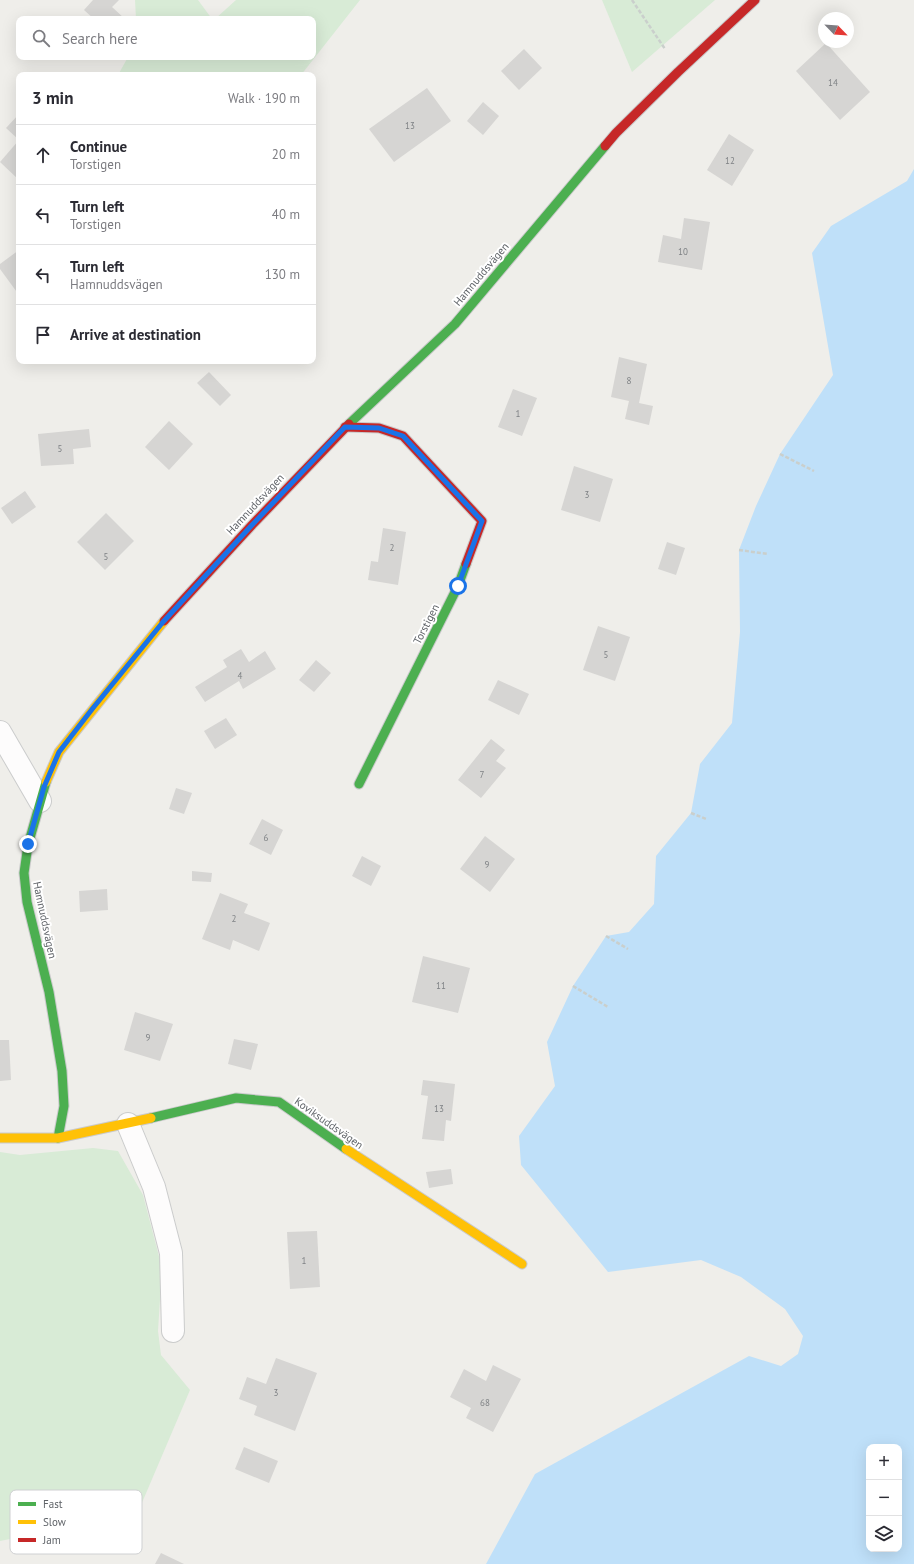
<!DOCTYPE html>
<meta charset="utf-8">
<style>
body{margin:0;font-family:"PT Sans",sans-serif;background:#f2f2f3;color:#2b2b33}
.controls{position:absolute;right:12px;bottom:12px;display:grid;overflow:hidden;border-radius:8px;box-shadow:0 4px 16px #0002}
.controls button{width:36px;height:36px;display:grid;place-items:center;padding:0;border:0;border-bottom:1px solid #e1e1e2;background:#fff;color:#2b2b33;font:20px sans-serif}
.compass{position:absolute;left:818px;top:12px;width:36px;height:36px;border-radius:50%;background:#fff;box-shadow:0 4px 16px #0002;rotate:115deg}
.stop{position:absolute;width:12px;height:12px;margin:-9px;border:3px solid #1a73e8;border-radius:50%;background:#fff}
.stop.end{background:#1a73e8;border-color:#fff;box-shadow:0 1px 4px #0008}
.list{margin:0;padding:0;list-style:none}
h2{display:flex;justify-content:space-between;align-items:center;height:52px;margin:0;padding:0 16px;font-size:17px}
h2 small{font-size:13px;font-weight:400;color:#7c7c81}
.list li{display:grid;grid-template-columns:26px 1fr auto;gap:12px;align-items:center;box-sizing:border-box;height:60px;padding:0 16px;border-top:1px solid #e1e1e2}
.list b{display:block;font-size:15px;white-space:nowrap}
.list p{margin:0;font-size:13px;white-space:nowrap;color:#7c7c81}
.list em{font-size:13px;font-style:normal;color:#7c7c81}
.icon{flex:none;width:22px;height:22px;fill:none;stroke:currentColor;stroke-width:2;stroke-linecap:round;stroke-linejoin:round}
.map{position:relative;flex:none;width:914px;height:1564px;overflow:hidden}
.search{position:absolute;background:#fff;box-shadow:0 4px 16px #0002;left:16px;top:16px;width:300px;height:44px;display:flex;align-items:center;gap:10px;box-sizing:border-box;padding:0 14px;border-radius:8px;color:#7c7c81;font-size:15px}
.panel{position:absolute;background:#fff;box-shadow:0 4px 16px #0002;left:16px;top:72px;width:300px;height:292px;border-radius:8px}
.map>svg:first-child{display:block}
</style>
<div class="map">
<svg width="914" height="1564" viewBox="0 0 914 1564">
<rect width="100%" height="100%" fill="#efeeea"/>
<g fill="#d8ebd6">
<polygon points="135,0 198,0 212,19 136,19"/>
<polygon points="236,0 360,0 301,75 118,75 128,57 313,57 313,19 215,19"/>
<polygon points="602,0 715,0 632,72"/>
<polygon points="93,1148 118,1151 143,1195 162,1268 158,1331 161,1355 190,1390 141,1505 106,1552 80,1554 15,1538 0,1541 0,1152 20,1155"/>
</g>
<path fill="#bfe0f9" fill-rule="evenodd" d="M914 169V1564H486L535 1474 749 1356 781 1366 798 1354 803 1336 785 1309 741 1277 701 1260 608 1272 521 1165 519 1136 555 1086 547 1042 573 986 606 936 629 932 654 904 656 856 691 813 700 764 732 723 740 632 739 550 756 506 780 454 833 375 812 253 831 226 907 181ZM869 1447H899V1549H869Z"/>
<g fill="#d6d5d3">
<polygon points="93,0 119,0 112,7 125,19 94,19 84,10"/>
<polygon points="826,43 870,92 840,120 796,71"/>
<polygon points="524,49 542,68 519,90 501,71"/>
<polygon points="427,88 451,121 394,162 369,129"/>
<polygon points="483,102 499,116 483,135 467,121"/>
<polygon points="19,114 19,140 6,128"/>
<polygon points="729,134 754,150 732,186 707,170"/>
<polygon points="19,140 19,180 0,162"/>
<polygon points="684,218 710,222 702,270 658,262 663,235 681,239"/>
<polygon points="19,250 19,295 0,269 0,264"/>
<polygon points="619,357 647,364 639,403 653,406 649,425 625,419 629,401 611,397"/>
<polygon points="209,372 231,395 220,406 197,383"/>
<polygon points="513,389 537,398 522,436 498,427"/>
<polygon points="169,421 193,444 169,470 145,447"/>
<polygon points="89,429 91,447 73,449 74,464 41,466 38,434"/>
<polygon points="574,466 613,479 600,522 561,510"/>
<polygon points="25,491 36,507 12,524 1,508"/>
<polygon points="106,513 134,541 105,570 77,542"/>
<polygon points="383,528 406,532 398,585 368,580 371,561 378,562"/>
<polygon points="667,542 685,548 676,575 658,569"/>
<polygon points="598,626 630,637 615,681 583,670"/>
<polygon points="241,649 249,662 265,651 276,669 243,689 239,681 205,702 195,687 227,667 223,660"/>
<polygon points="316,660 331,673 314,692 299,680"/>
<polygon points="498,680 529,694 519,715 488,700"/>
<polygon points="226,718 237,735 215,749 204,731"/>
<polygon points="491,739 505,750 496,761 506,768 481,798 458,780"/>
<polygon points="176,788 192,793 184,814 169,809"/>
<polygon points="262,819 283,830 271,855 249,844"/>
<polygon points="485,836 515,859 490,892 460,869"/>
<polygon points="362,856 381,866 371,886 352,876"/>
<polygon points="192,871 212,873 211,882 192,881"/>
<polygon points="107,889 108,910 80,912 79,891"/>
<polygon points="220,893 248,904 244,913 270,923 259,951 233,940 230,950 202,939"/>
<polygon points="423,956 470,968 458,1013 412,1002"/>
<polygon points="135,1012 173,1024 160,1061 124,1050"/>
<polygon points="234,1039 258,1044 251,1070 228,1064"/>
<polygon points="0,1040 9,1040 11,1080 0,1081"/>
<polygon points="423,1080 455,1084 451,1121 446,1120 444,1141 422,1139 428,1096 421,1095"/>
<polygon points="451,1169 453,1184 429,1188 426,1172"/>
<polygon points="317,1231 320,1287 290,1289 287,1232"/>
<polygon points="276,1358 317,1373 295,1431 254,1415 257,1406 239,1399 247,1377 266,1384"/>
<polygon points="493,1365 521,1379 493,1432 466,1418 471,1408 450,1397 464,1369 486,1381"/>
<polygon points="244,1447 278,1461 269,1483 235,1469"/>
<polygon points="161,1553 184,1564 155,1564"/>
</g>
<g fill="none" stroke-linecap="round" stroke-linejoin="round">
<defs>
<g id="street">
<polyline points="0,732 40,801"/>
<polyline points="128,1124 154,1187 171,1253 173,1331"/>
</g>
<g id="fast">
<polyline points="349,424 455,324 605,146"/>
<polyline points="46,782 28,845 24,873 27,902 49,992 62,1071 64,1106 58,1138"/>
<polyline points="359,784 458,586 466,564"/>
<polyline points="151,1118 236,1098 279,1102 346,1149"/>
</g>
<g id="slow">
<polyline points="46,782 59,752 164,621"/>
<polyline points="0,1138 58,1138 151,1118"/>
<polyline points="346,1149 522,1264"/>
</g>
<g id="jam">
<polyline points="605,146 616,133 678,72 755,0"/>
<polyline points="345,427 379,428 403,436 482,521 466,564"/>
<polyline points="164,621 252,525 349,424"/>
</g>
</defs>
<use href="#street" stroke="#cbcccc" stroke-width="24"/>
<use href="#fast" stroke="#cacacb" stroke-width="11"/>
<use href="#slow" stroke="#cacacb" stroke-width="11"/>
<use href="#jam" stroke="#cacacb" stroke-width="11"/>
<g stroke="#cacfcc" stroke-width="2.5" stroke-dasharray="4 2" stroke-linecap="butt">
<polyline points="632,0 665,49"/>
<polyline points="780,454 814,471"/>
<polyline points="739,550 768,554"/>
<polyline points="691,813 706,819"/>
<polyline points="606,936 628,949"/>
<polyline points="573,986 608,1007"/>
</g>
<use href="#street" stroke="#fdfcfc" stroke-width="22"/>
<use href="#fast" stroke="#4caf50" stroke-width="9"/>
<use href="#slow" stroke="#ffc107" stroke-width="9"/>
<use href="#jam" stroke="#c62828" stroke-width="9"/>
</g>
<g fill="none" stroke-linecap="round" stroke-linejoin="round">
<polyline stroke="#1a73e8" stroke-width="5" points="28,844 44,787 59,752 93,708 163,622 252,525 345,427 379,428 403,436 482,521 458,586"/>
</g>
<g text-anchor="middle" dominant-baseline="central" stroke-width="4" stroke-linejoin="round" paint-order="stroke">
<g font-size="9" fill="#7e8184">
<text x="833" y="82">14</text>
<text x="410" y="125">13</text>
<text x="730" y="160">12</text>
<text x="683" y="251">10</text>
<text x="629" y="380">8</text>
<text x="518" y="413">1</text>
<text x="60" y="448">5</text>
<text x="587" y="494">3</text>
<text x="392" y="547">2</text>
<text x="106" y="556">5</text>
<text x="606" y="654">5</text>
<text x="240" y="675">4</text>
<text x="482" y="774">7</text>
<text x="266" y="837">6</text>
<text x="487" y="864">9</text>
<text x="234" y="918">2</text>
<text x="441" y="985">11</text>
<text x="148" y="1037">9</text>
<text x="439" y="1108">13</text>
<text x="304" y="1260">1</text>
<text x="276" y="1392">3</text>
<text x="485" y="1402">68</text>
</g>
<g font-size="11" fill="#5f6368" stroke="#fff">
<text transform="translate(481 274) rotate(-50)">Hamnuddsvägen</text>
<text transform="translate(255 504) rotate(-47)">Hamnuddsvägen</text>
<text transform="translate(426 624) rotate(-63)">Torstigen</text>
<text transform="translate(45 920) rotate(78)">Hamnuddsvägen</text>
<text transform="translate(329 1123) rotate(35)">Koviksuddsvägen</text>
</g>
</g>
<rect x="10" y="1490" width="132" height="64" rx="6" fill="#fff" stroke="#cfd0d2" stroke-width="1"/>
<rect x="18" y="1502" width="18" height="4" fill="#4caf50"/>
<rect x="18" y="1520" width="18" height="4" fill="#ffc107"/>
<rect x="18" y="1538" width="18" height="4" fill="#c62828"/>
<g font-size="11" fill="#5f6368">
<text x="43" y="1508">Fast</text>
<text x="43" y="1526">Slow</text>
<text x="43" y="1544">Jam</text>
</g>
</svg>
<div class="controls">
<button>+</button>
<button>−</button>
<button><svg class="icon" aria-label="layers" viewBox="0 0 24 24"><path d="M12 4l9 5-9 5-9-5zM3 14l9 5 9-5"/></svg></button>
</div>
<svg class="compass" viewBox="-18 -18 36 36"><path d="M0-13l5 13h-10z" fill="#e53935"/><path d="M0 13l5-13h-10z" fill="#7c7c81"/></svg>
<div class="stop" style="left:458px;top:586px"></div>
<div class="stop end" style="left:28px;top:844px"></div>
<div class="search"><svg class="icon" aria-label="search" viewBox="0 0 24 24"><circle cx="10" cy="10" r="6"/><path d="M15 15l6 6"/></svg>Search here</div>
<section class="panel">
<h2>3 min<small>Walk · 190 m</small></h2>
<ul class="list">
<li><svg class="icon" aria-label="ahead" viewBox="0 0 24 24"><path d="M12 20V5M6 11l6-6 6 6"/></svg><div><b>Continue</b><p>Torstigen</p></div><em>20 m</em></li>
<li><svg class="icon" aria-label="left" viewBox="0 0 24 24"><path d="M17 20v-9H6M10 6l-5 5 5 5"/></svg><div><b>Turn left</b><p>Torstigen</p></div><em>40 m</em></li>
<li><svg class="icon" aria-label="left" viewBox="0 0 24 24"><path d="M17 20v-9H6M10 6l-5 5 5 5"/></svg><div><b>Turn left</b><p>Hamnuddsvägen</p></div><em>130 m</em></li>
<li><svg class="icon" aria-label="arrive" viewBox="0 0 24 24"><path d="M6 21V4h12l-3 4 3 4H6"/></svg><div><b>Arrive at destination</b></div></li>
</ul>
</section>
</div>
